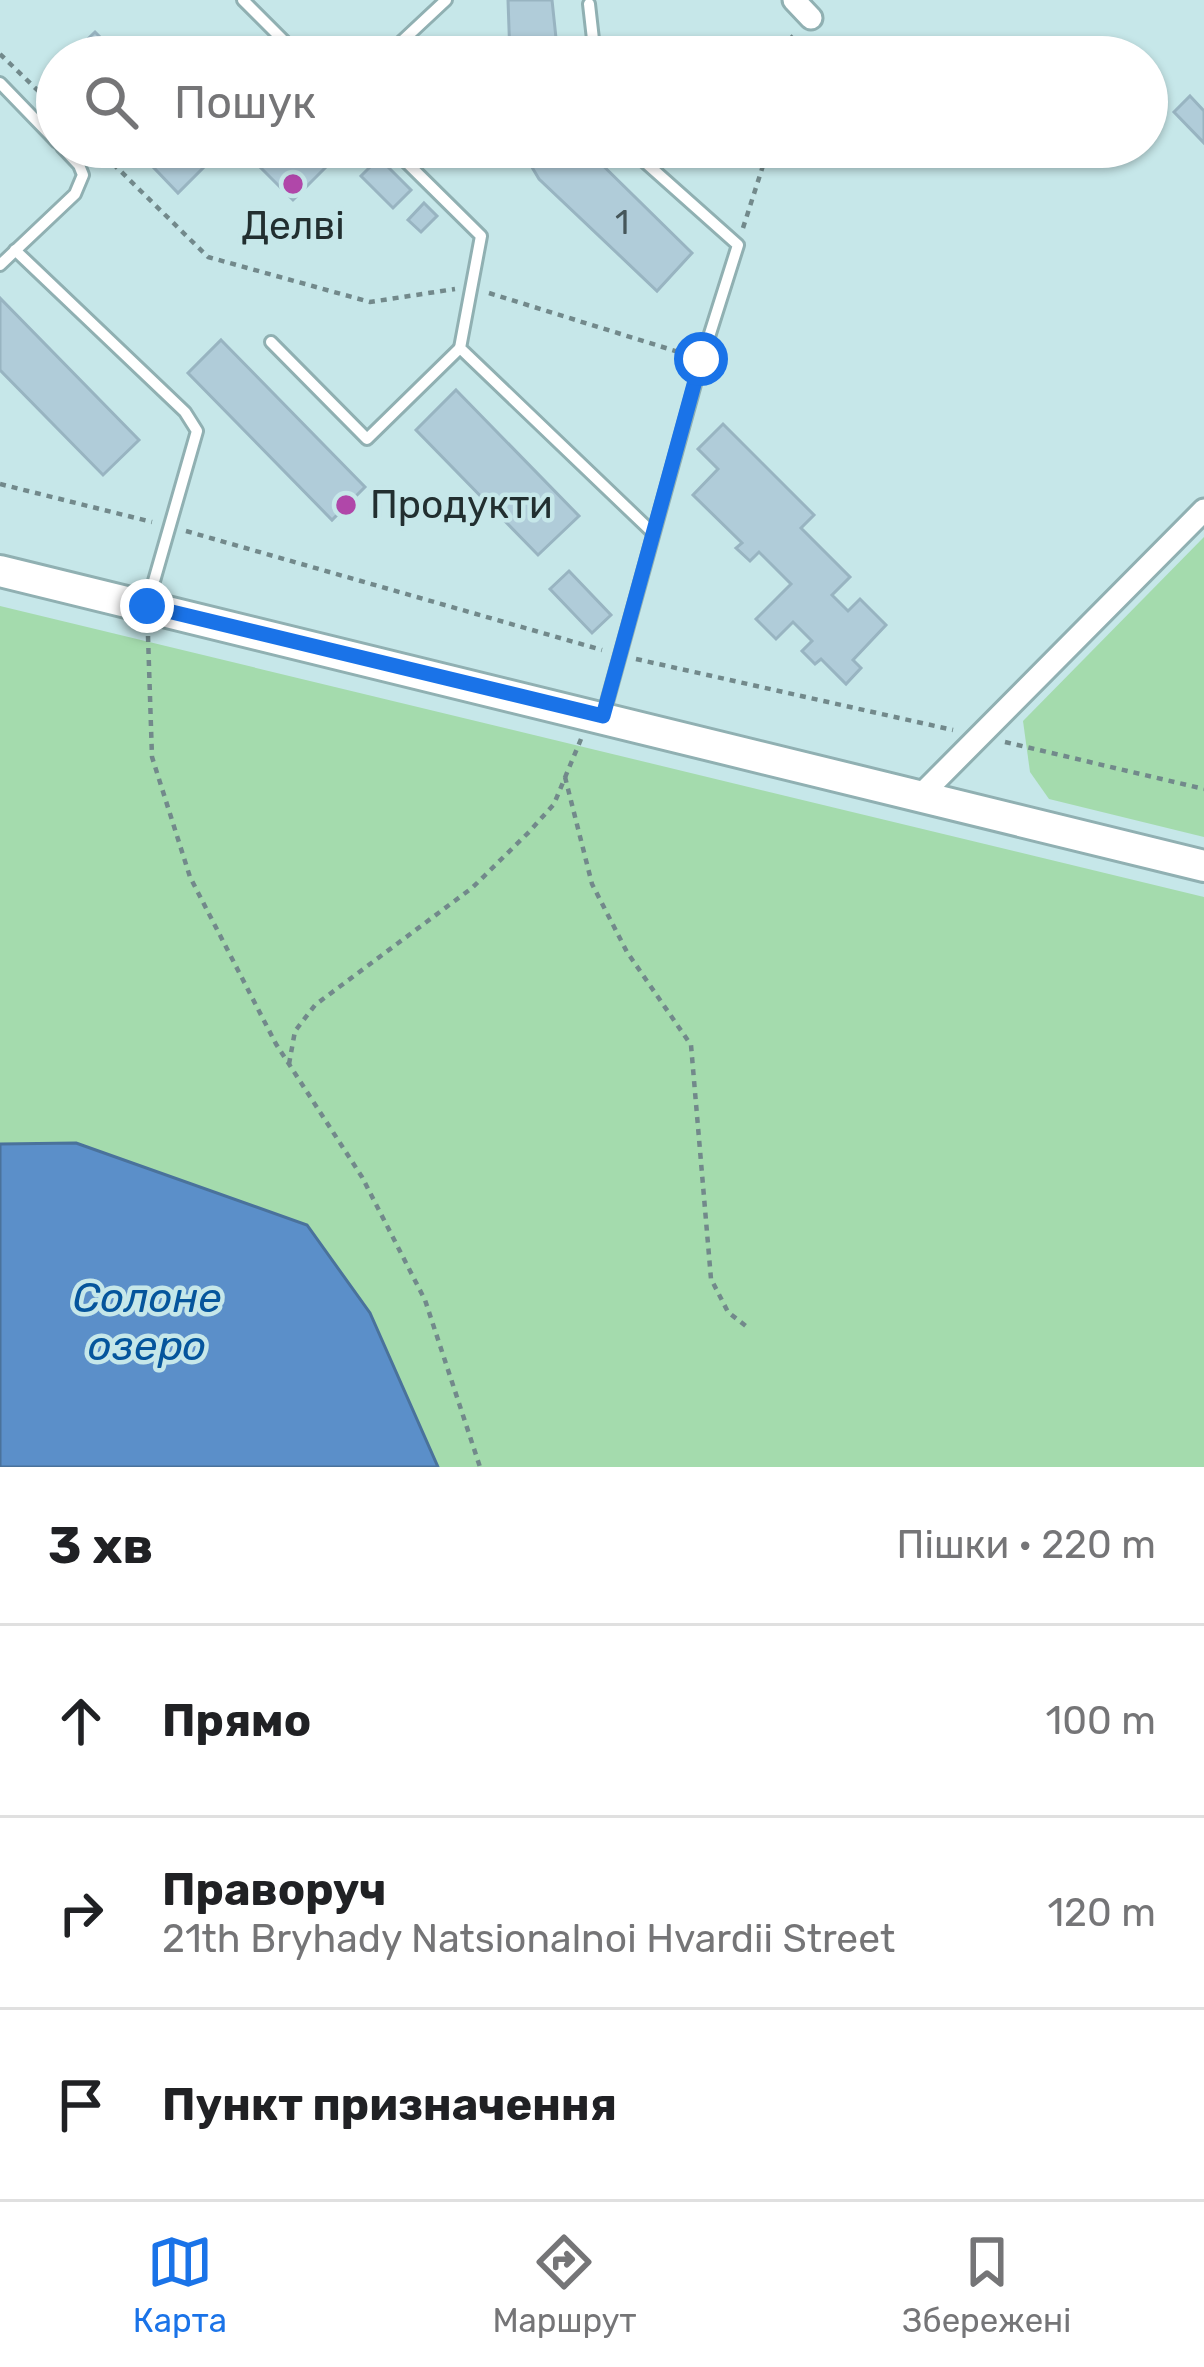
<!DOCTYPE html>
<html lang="uk">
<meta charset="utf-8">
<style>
body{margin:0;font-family:Rubik,sans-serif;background:#f6f6f6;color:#202124}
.stop{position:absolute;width:36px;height:36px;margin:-27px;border:9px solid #1a73e8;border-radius:50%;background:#fff}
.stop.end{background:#1a73e8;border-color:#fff;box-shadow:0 3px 12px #0008}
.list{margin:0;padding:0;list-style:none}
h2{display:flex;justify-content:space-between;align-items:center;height:156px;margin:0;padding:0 48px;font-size:51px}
h2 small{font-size:39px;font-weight:400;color:#757577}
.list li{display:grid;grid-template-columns:78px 1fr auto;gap:36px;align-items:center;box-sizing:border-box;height:192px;padding:0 48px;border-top:3px solid #e0e0e0}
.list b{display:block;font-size:45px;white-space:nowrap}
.list p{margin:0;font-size:39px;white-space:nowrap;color:#757577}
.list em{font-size:39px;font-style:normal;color:#757577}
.icon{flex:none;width:66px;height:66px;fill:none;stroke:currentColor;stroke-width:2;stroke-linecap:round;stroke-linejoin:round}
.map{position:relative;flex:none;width:1204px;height:1467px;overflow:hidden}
.search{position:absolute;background:#fff;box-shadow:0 3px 9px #0004;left:36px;right:36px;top:36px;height:132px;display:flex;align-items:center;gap:30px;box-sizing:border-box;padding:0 42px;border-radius:66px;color:#757577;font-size:45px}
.sheet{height:732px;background:#fff}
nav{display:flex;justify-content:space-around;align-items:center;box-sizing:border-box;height:168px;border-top:3px solid #e0e0e0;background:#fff;font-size:33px;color:#757577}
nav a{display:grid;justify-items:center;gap:6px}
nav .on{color:#1a73e8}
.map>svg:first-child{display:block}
</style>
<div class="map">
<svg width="1204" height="1467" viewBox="0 0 1204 1467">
<rect width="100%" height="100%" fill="#c6e7e9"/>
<g fill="#a4dbad">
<polygon points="1204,537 1204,837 1049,799 1030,772 1023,721"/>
<polygon points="0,606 1204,897 1204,1467 438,1467 370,1313 77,1143 0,1144"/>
</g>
<polygon fill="#5b8fc9" stroke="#4a729b" stroke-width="3" points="76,1143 307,1225 370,1313 438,1467 0,1467 0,1144"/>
<g fill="#b0ccd9" stroke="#98b4c1" stroke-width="3">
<polygon points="508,0 552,0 558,57 510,57"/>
<polygon points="95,32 120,57 69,57"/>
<polygon points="1190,96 1204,111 1204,143 1174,112"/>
<polygon points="134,147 208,147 216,155 178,193"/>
<polygon points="281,147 324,147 335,158 293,200 261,168"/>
<polygon points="520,147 584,147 692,253 657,291 539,179"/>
<polygon points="379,158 411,190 393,208 361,176"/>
<polygon points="424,203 437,216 421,232 408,220"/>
<polygon points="0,298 139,440 103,475 0,370"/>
<polygon points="221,340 365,487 332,520 188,373"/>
<polygon points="456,390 579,516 538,555 416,430"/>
<polygon points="723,424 814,515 801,528 850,577 832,595 848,611 860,599 886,625 853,660 861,668 846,684 821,659 815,664 802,651 812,641 793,622 776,639 756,619 791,584 759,552 750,561 736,548 742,543 693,495 718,469 698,449"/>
<polygon points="569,571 611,615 592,633 550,589"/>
</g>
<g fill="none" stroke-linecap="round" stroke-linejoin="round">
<defs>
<g id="lane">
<polyline points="243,0 300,57"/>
<polyline points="589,4 595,57"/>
<polyline points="385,57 446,0"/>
<polyline points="0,83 57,142"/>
<polyline points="391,147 481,236 460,348 652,532"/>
<polyline points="15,250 185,412 197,431 148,602"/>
<polyline points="0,265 75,194 83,175 79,165 62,147"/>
<polyline points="271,342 367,439 460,348"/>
<polyline points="604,713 702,359 738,245 628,147"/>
</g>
<g id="street">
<polyline points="794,0 811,18"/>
<polyline points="921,795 1204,510"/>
</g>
<polyline id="secondary" points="0,571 1204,866"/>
</defs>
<use href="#lane" stroke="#90b0b2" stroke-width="16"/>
<use href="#street" stroke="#90b0b2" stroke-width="27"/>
<use href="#secondary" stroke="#90b0b2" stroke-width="36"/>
<g stroke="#72898b" stroke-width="4.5" stroke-dasharray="6 6" stroke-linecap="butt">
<polyline points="0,54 57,109"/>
<polyline points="772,57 794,35"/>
<polyline points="798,57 804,40"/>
<polyline points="96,147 208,257 370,302 455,289"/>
<polyline points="670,161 684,147"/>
<polyline points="743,228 769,147"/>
<polyline points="489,293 685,354"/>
<polyline points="0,484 152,522"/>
<polyline points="186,531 602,650"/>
<polyline points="148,636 152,757 190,877 276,1044 362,1177 425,1300 480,1467"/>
<polyline points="636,659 953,730"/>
<polyline points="1005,742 1204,789"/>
<polyline points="565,777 592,884 627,952 691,1045 711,1279 728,1312 747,1327"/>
<polyline points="289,1064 295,1031 315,1005 472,888 529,832 554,804 581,739"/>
</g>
<use href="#lane" stroke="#fff" stroke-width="10"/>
<use href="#street" stroke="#fff" stroke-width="21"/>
<use href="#secondary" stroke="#fff" stroke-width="30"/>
</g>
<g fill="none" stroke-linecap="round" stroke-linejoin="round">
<polyline stroke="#1a73e8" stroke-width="15" points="147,606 603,716 701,359"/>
</g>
<g fill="#b047a9" stroke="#c6e7e9" stroke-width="4.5">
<circle cx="293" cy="184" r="12"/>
<circle cx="346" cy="505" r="12"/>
</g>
<g text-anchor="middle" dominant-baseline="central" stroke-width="9" stroke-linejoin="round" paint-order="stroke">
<g font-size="33" fill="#46565a">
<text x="622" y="222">1</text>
</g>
<g font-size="39" fill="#222f30" stroke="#c6e7e9">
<text x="293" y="226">Делві</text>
<text x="370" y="505" text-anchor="start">Продукти</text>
</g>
<g font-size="42" font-style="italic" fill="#05559c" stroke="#c6e7e9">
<text x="147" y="1298">Солоне<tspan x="147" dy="48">озеро</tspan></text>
</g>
</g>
</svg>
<div class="stop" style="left:701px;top:359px"></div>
<div class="stop end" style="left:147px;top:606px"></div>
<div class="search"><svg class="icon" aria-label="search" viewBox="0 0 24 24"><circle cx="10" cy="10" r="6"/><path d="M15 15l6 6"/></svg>Пошук</div>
</div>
<section class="sheet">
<h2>3 хв<small>Пішки · 220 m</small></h2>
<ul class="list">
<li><svg class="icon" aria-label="ahead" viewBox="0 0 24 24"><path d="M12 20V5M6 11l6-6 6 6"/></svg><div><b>Прямо</b></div><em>100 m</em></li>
<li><svg class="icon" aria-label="right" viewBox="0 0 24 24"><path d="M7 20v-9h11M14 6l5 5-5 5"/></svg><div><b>Праворуч</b><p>21th Bryhady Natsionalnoi Hvardii Street</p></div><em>120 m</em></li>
<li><svg class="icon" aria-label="arrive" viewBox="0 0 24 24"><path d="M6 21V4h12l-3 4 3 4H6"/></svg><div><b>Пункт призначення</b></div></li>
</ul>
</section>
<nav>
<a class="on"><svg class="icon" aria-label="map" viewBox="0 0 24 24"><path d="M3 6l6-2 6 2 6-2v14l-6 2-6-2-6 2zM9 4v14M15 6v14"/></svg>Карта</a>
<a><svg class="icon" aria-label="directions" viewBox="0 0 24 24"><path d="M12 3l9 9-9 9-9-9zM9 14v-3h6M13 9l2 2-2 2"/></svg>Маршрут</a>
<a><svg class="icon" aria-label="saved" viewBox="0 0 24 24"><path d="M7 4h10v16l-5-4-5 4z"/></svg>Збережені</a>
</nav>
